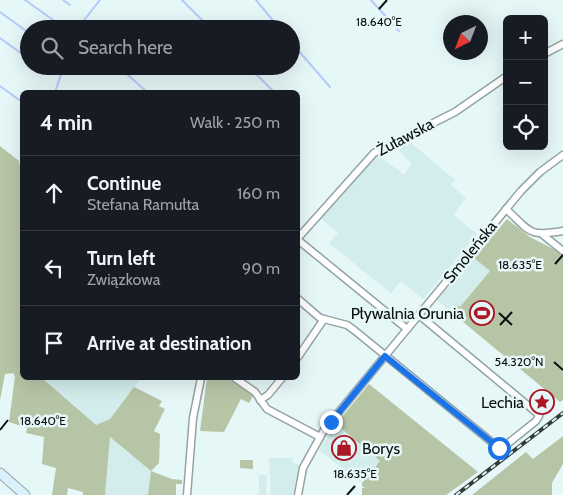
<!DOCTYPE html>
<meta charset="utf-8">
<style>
body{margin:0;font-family:Cabin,sans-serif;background:#242831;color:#f1f3f6}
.controls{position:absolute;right:15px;top:15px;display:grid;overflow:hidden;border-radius:8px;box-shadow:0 5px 20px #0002}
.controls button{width:45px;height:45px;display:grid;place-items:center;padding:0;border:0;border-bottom:1px solid #363941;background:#171b24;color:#f1f3f6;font:25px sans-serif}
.compass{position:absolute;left:443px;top:15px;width:45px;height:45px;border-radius:50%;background:#171b24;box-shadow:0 5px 20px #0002;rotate:222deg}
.stop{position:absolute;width:15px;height:15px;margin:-11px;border:4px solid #1a73e8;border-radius:50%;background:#fff}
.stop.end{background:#1a73e8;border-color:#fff;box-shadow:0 1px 5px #0008}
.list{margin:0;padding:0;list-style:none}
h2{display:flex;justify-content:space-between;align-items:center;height:65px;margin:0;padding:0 20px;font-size:21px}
h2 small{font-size:16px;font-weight:400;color:#9ea1a6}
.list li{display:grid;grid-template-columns:32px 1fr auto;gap:15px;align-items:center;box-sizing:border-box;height:75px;padding:0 20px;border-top:1px solid #363941}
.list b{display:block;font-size:19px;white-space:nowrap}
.list p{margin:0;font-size:16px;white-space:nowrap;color:#9ea1a6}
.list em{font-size:16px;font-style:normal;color:#9ea1a6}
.icon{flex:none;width:28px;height:28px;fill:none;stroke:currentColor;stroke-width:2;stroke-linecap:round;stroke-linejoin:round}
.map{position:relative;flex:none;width:563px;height:495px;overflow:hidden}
.search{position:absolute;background:#171b24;box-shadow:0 5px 20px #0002;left:20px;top:20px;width:280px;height:55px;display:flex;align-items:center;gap:12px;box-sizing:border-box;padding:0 18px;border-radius:28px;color:#9ea1a6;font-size:19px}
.panel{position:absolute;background:#171b24;box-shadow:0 5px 20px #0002;left:20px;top:90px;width:280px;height:290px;border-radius:8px}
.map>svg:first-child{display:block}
</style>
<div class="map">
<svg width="563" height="495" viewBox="0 0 563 495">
<rect width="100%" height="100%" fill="#e6f7f7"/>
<g fill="#d3ecec">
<polygon points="410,142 455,180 451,185 466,198 453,215 477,234 423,299 401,281 391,293 329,243 338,233 319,217 377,154 404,175 412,164 393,145 397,143 401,146"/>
<polygon points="474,258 490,271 460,308 456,305 451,312 437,300"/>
<polygon points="42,378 141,378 110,419 96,425"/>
<polygon points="336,424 380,461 360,482 319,450"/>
<polygon points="110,437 151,471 148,495 105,495"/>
<polygon points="269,458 292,458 293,463 299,464 293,495 271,495"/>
<polygon points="259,475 267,475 266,495 259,495"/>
</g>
<g fill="#b7c5a7">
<polygon points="0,146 19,161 22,176 22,378 42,378 96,425 110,419 134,387 162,401 159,406 165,409 154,431 160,434 159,463 151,471 172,479 182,480 182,484 176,484 176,495 148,495 151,471 110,437 105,495 83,495 83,492 68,488 67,495 52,495 56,468 42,464 44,437 26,433 27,428 9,422 15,376 13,373 5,374 0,400"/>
<polygon points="507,219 530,237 563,254 563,400 560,402 451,312 457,305 460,307 490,271 474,258"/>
<polygon points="207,378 229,378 253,396 249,403 241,399 224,432 200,431"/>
<polygon points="369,384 478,472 446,495 362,495 362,488 365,488 362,486 362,483 380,461 336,424"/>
<polygon points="563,436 563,464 552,483 552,495 472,495 526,452 533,459"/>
<polygon points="240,460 253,460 253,469 240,468"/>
</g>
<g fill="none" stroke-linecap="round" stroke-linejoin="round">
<g stroke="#b4cafb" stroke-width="2">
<polyline points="25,0 63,27"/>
<polyline points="63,0 70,5"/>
<polyline points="182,0 211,29"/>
<polyline points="256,0 280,29"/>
<polyline points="371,0 399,31"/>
<polyline points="0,12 29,33"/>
<polyline points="77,29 100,0"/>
<polyline points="0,38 29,59"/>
<polyline points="291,42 330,87"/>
<polyline points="39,66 42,69"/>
<polyline points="118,66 147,92"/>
<polyline points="248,66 274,92"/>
<polyline points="0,86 22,102"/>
<polyline points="55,92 64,66"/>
</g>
<defs>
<g id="street">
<polyline points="544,54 563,44"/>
<path d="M506 209C531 232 528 237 563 231"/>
<polyline points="543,235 563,251"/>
<polyline points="298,238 374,153 455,112 507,76"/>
<polyline points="298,240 407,329"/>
<polyline points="298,299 320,318 347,325 354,330 499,448 501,449 536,421 539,416 537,413 419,315"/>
<polyline points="298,357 324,319"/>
<polyline points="235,378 255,392 267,409 320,437"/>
<polyline points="260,400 268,395 282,378"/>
<polyline points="187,495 193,418 201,378"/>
<polyline points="298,495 303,468 324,430 521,191 540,172 563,155"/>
</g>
<polyline id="secondary" points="0,473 25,495"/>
</defs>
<use href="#street" stroke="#94a3a3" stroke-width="9"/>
<use href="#secondary" stroke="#94a3a3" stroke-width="11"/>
<use href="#street" stroke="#fff" stroke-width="6"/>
<use href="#secondary" stroke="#d8f1fd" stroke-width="9"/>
<defs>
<polyline id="rail" points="456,495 563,413"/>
</defs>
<use href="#rail" stroke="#343b3b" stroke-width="4"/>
<use href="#rail" stroke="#e6f7f7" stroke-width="2" stroke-dasharray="5.5" stroke-linecap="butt"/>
</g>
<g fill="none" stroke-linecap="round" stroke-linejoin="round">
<polyline stroke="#1a73e8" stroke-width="6" points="331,422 385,356 499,448"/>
</g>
<path fill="none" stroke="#090e0e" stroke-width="2" d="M379 9 387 0M555 264 563 255M499 313 512 325M500 325 512 312M554 362 563 370M0 430 8 420M347 495 355 486"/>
<defs>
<symbol id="stadium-ring" viewBox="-11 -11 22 22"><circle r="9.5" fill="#e6f7f7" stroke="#ac1725" stroke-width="1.5"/><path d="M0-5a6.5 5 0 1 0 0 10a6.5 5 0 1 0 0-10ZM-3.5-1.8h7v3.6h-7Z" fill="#ac1725"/></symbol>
<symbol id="sight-ring" viewBox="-11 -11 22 22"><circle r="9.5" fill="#e6f7f7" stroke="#ac1725" stroke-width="1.5"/><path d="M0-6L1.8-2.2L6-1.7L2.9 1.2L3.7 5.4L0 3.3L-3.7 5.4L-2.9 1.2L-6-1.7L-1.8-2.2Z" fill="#ac1725"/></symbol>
<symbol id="shop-ring" viewBox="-11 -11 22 22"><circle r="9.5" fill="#e6f7f7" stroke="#ac1725" stroke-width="1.5"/><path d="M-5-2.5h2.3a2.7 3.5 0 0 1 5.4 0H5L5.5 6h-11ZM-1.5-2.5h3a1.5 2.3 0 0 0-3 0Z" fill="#ac1725"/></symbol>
</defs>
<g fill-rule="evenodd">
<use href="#stadium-ring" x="468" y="299" width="28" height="28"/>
<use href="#sight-ring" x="528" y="388" width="28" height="28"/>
<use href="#shop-ring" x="330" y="434" width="28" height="28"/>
</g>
<g text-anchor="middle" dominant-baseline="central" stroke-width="5" stroke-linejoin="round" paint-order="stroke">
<g font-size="16" fill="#090e0e" stroke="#e6f7f7">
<text transform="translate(405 137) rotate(-28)">Żuławska</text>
<text transform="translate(470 252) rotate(-51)">Smoleńska</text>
</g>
<g font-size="16" fill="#090e0e" stroke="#e6f7f7" text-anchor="end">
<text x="464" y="313">Pływalnia Orunia</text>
<text x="524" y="402">Lechia</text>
<text x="362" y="448" text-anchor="start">Borys</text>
</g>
</g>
<g font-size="12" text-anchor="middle" fill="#090e0e" stroke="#e6f7f7" stroke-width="5" stroke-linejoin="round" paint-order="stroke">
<text x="379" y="26">18.640°E</text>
<text x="520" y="269">18.635°E</text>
<text x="519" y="366">54.320°N</text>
<text x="43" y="425">18.640°E</text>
<text x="355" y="478">18.635°E</text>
</g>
</svg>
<div class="controls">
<button>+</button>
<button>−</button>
<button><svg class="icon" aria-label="locate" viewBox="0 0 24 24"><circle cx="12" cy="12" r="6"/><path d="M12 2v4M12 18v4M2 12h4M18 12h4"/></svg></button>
</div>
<svg class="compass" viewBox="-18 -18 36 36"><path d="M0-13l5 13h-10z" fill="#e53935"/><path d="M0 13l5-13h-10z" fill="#9ea1a6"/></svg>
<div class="stop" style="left:499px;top:448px"></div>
<div class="stop end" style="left:331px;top:422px"></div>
<div class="search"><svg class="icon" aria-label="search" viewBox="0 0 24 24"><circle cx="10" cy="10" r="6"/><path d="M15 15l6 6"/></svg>Search here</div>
<section class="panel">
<h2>4 min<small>Walk · 250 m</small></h2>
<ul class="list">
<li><svg class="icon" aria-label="ahead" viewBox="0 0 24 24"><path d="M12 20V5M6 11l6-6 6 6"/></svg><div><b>Continue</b><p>Stefana Ramułta</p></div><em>160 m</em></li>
<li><svg class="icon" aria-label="left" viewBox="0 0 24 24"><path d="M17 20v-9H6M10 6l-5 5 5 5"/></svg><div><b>Turn left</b><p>Związkowa</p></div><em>90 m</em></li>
<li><svg class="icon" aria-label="arrive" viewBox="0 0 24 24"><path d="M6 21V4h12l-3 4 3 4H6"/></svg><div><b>Arrive at destination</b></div></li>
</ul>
</section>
</div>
